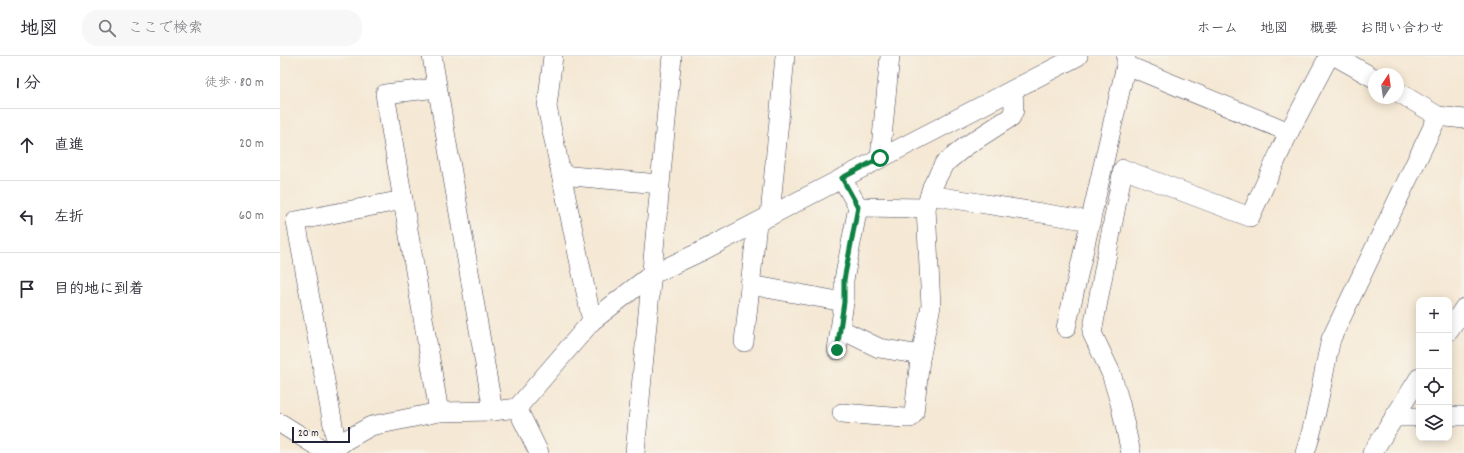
<!DOCTYPE html>
<html lang="ja">
<meta charset="utf-8">
<style>
body{margin:0;font-family:Dekko,"Klee One",sans-serif;background:#f7f7f7;color:#2b2b33}
.controls{position:absolute;right:12px;bottom:12px;display:grid;overflow:hidden;border-radius:8px;box-shadow:0 2px 10px #0003}
.controls button{width:36px;height:36px;display:grid;place-items:center;padding:0;border:0;border-bottom:1px solid #e1e1e2;background:#fff;color:#2b2b33;font:20px sans-serif}
.compass{position:absolute;left:1088px;top:12px;width:36px;height:36px;border-radius:50%;background:#fff;box-shadow:0 2px 10px #0003;rotate:13deg}
.scale{position:absolute;left:12px;bottom:10px;width:58px;box-sizing:border-box;padding-left:4px;border:2px solid #22223b;border-top:0;font-size:11px;line-height:14px;white-space:nowrap;color:#22223b;-webkit-text-stroke:3px #f7f3e8;paint-order:stroke}
.stop{position:absolute;width:12px;height:12px;margin:-9px;border:3px solid #0b8043;border-radius:50%;background:#fff}
.stop.end{background:#0b8043;border-color:#fff;box-shadow:0 1px 4px #0008}
.list{margin:0;padding:0;list-style:none}
h2{display:flex;justify-content:space-between;align-items:center;height:52px;margin:0;padding:0 16px;font-size:17px}
h2 small{font-size:13px;font-weight:400;color:#7c7c81}
.list li{display:grid;grid-template-columns:26px 1fr auto;gap:12px;align-items:center;box-sizing:border-box;height:72px;padding:0 16px;border-top:1px solid #e1e1e2}
.list b{display:block;font-size:15px;white-space:nowrap}
.list em{font-size:13px;font-style:normal;color:#7c7c81}
.icon{flex:none;width:22px;height:22px;fill:none;stroke:currentColor;stroke-width:2;stroke-linecap:round;stroke-linejoin:round}
.map{position:relative;flex:none;width:1184px;height:397px;overflow:hidden}
header{display:flex;align-items:center;gap:24px;box-sizing:border-box;height:56px;padding:0 20px;background:#fff;border-bottom:1px solid #e1e1e2}
header strong{font-size:19px}
nav{display:flex;gap:22px;margin-inline-start:auto;font-size:14px}
.search{width:280px;height:36px;background:#f7f7f7;display:flex;align-items:center;gap:10px;box-sizing:border-box;padding:0 14px;border-radius:16px;color:#7c7c81;font-size:15px}
main{display:flex}
aside{flex:1;background:#fff}
.map>svg:first-child{display:block}
</style>
<header>
<strong>地図</strong>
<div class="search"><svg class="icon" aria-label="search" viewBox="0 0 24 24"><circle cx="10" cy="10" r="6"/><path d="M15 15l6 6"/></svg>ここで検索</div>
<nav><a>ホーム</a><a>地図</a><a>概要</a><a>お問い合わせ</a></nav>
</header>
<main>
<aside>
<h2>1 分<small>徒歩 · 80 m</small></h2>
<ul class="list">
<li><svg class="icon" aria-label="ahead" viewBox="0 0 24 24"><path d="M12 20V5M6 11l6-6 6 6"/></svg><div><b>直進</b></div><em>20 m</em></li>
<li><svg class="icon" aria-label="left" viewBox="0 0 24 24"><path d="M17 20v-9H6M10 6l-5 5 5 5"/></svg><div><b>左折</b></div><em>60 m</em></li>
<li><svg class="icon" aria-label="arrive" viewBox="0 0 24 24"><path d="M6 21V4h12l-3 4 3 4H6"/></svg><div><b>目的地に到着</b></div></li>
</ul>
</aside>
<div class="map">
<svg width="1184" height="397" viewBox="0 0 1184 397">
<rect width="100%" height="100%" fill="#f7f3e8"/>
<filter id="ink" filterUnits="userSpaceOnUse"><feTurbulence type="fractalNoise" baseFrequency=".025" numOctaves="2"/><feDisplacementMap in="SourceGraphic" scale="8" xChannelSelector="R" yChannelSelector="G"/><feConvolveMatrix kernelMatrix="1 2 1 2 8 2 1 2 1" color-interpolation-filters="sRGB"/></filter>
<filter id="wash" filterUnits="userSpaceOnUse"><feTurbulence type="fractalNoise" baseFrequency=".012" numOctaves="4" result="noise"/><feDisplacementMap in="SourceGraphic" scale="16" xChannelSelector="R" yChannelSelector="G"/><feGaussianBlur stdDeviation="0.9" result="paint"/><feColorMatrix in="noise" values="0 0 0 0 0 0 0 0 0 0 0 0 0 0 0 0 0 1.4 0 .05"/><feComposite in="paint" operator="in"/></filter>
<g filter="url(#wash)">
<rect width="100%" height="100%" fill="#f5e8d4"/>
</g>
<g filter="url(#ink)">
<g fill="none" stroke-linecap="round" stroke-linejoin="round">
<defs>
<g id="minor">
<polyline points="152,0 213,355"/>
<polyline points="273,0 267,51 312,265"/>
<polyline points="846,0 846,9 1009,76 970,161 843,113 812,277 831,317 840,347 851,397"/>
<polyline points="1055,0 1094,22"/>
<polyline points="157,32 105,38 159,356"/>
<polyline points="1118,36 1158,60 1184,63"/>
<polyline points="1009,76 1049,0"/>
<polyline points="600,102 610,0"/>
<polyline points="281,119 379,128"/>
<polyline points="650,139 811,165"/>
<polyline points="578,151 646,152"/>
<polyline points="490,160 505,0"/>
<polyline points="470,229 564,246"/>
<polyline points="786,272 846,9"/>
<polyline points="560,273 599,292 641,299"/>
<polyline points="1169,275 1184,252"/>
<polyline points="464,286 477,167"/>
<polyline points="557,294 564,246 564,224 578,151 562,122"/>
<polyline points="237,352 259,397"/>
<polyline points="562,357 624,362 630,362 634,357 640,303 651,250 646,152 652,131 664,108 686,90 731,61 734,54 733,34"/>
<polyline points="1169,360 1184,360"/>
<polyline points="1114,361 1139,361"/>
<polyline points="0,367 48,397"/>
<polyline points="57,391 16,165 123,144"/>
<polyline points="49,397 66,384 91,370 159,356 213,355 237,352 312,265 371,219 420,196 798,0"/>
<polyline points="355,397 392,0"/>
<path d="M1025 397C1038 360 1042 321 1051 283L1158 60"/>
<polyline points="1092,397 1139,322"/>
</g>
</defs>
<use href="#minor" stroke="#424052" stroke-width="20"/>
<use href="#minor" stroke="#fff" stroke-width="19"/>
</g>
</g>
<g fill="none" stroke-linecap="round" stroke-linejoin="round" filter="url(#ink)">
<polyline stroke="#0b8043" stroke-width="5" points="557,294 564,246 564,224 578,151 562,122 600,102"/>
</g>
</svg>
<div class="controls">
<button>+</button>
<button>−</button>
<button><svg class="icon" aria-label="locate" viewBox="0 0 24 24"><circle cx="12" cy="12" r="6"/><path d="M12 2v4M12 18v4M2 12h4M18 12h4"/></svg></button>
<button><svg class="icon" aria-label="layers" viewBox="0 0 24 24"><path d="M12 4l9 5-9 5-9-5zM3 14l9 5 9-5"/></svg></button>
</div>
<svg class="compass" viewBox="-18 -18 36 36"><path d="M0-13l5 13h-10z" fill="#e53935"/><path d="M0 13l5-13h-10z" fill="#7c7c81"/></svg>
<div class="scale">20 m</div>
<div class="stop" style="left:600px;top:102px"></div>
<div class="stop end" style="left:557px;top:294px"></div>
</div>
</main>
